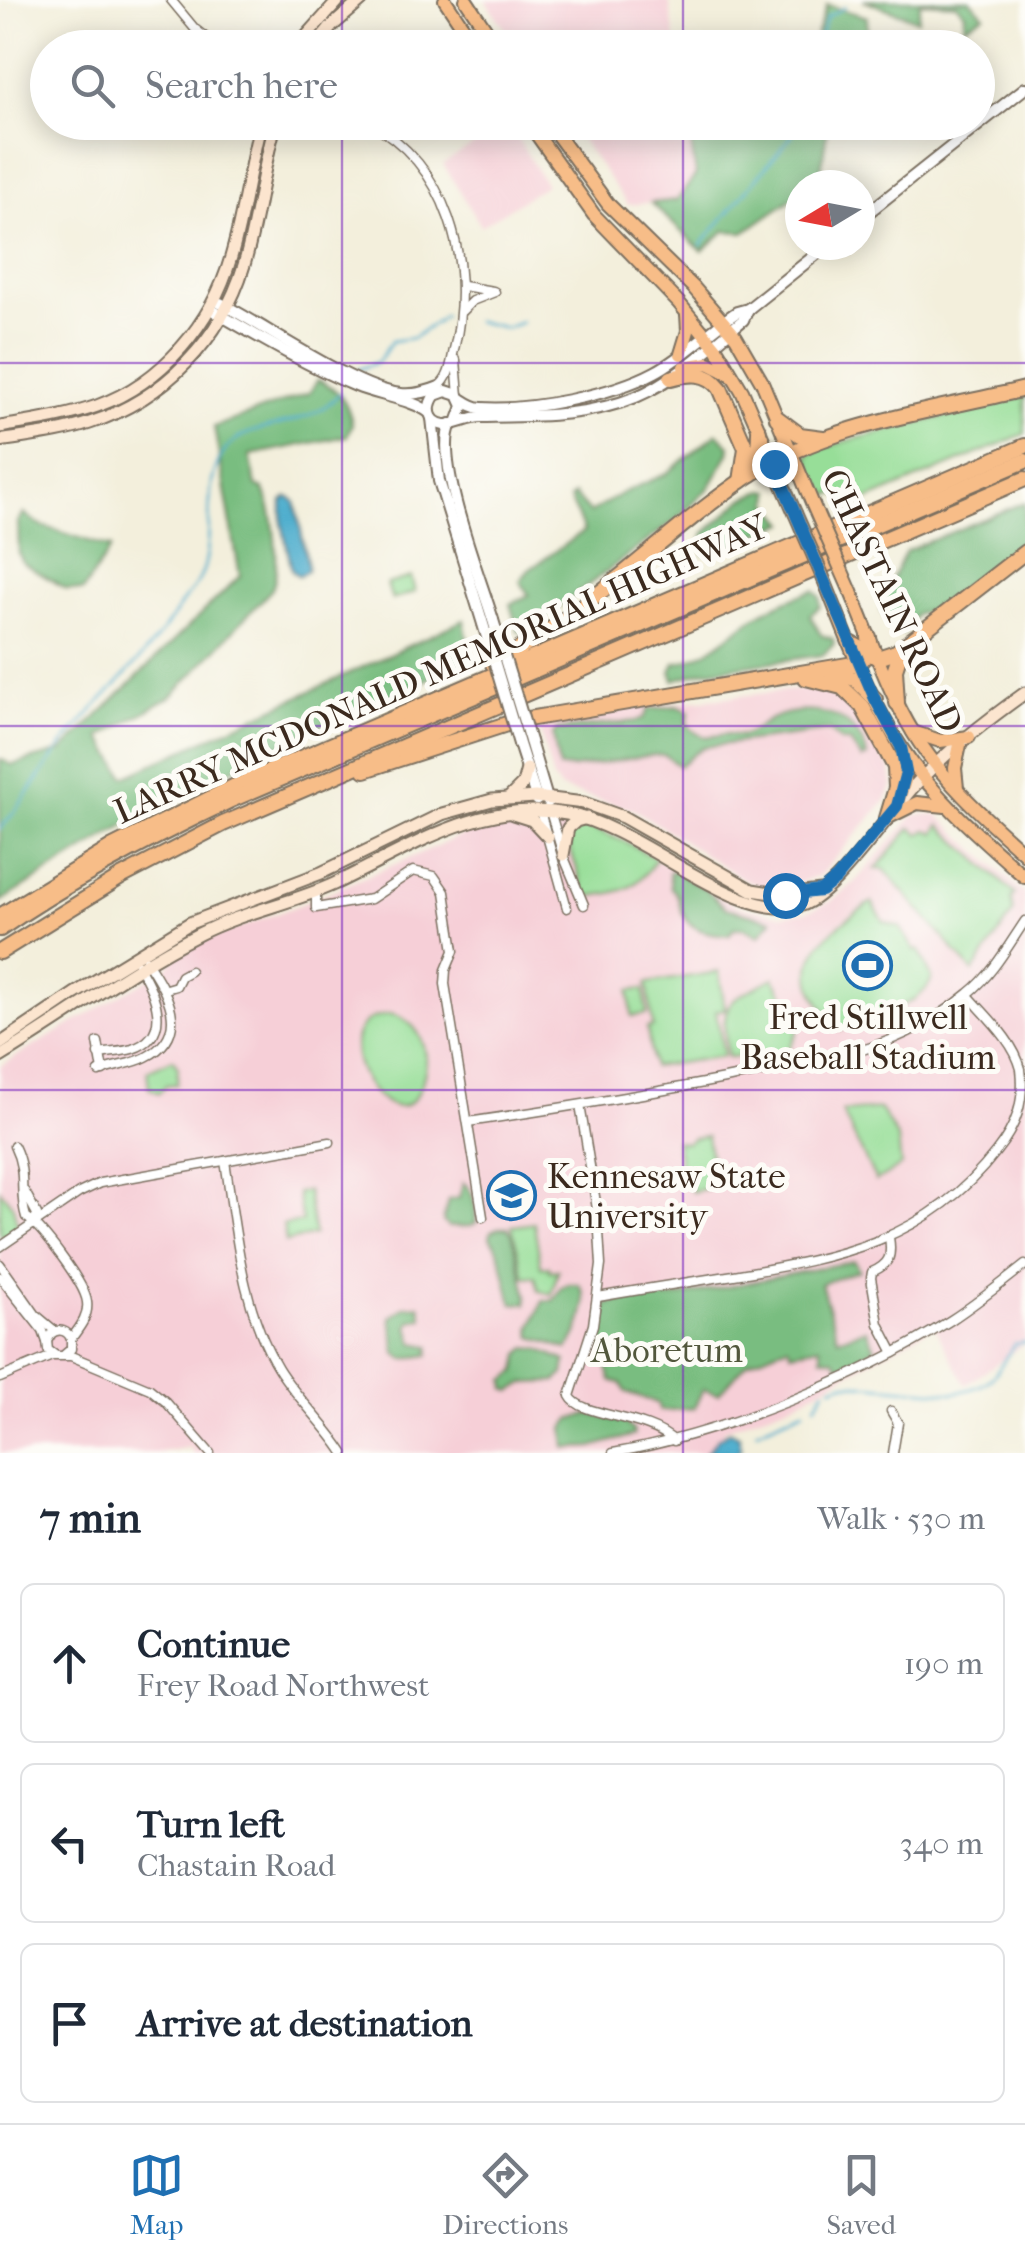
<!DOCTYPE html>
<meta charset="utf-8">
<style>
body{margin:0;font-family:"IM FELL French Canon",serif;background:#f6f6f7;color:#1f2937}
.compass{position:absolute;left:785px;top:170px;width:90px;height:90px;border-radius:50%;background:#fff;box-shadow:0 5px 25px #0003;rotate:260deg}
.stop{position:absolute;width:30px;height:30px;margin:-22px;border:8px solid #1f6fb2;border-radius:50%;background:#fff}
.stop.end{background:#1f6fb2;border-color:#fff;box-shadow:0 2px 10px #0008}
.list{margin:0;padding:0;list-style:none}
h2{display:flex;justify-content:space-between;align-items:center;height:130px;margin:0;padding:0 40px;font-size:42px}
h2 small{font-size:32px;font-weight:400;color:#747a83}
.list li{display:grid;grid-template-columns:65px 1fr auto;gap:30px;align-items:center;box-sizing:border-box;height:160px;margin:0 20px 20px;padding:0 20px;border:2px solid #e0e1e3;border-radius:15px}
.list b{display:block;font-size:38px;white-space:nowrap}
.list p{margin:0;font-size:32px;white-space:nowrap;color:#747a83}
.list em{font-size:32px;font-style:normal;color:#747a83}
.icon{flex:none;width:55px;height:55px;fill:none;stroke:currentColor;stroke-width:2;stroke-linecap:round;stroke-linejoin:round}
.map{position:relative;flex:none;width:1025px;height:1453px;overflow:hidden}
.search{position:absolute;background:#fff;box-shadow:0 5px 25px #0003;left:30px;right:30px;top:30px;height:110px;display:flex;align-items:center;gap:25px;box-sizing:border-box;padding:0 35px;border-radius:55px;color:#747a83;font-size:38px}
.sheet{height:670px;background:#fff}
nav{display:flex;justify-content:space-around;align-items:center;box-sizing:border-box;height:140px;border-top:2px solid #e0e1e3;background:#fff;font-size:28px;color:#747a83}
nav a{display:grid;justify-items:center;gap:5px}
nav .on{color:#1f6fb2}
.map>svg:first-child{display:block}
</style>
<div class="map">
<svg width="1025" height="1453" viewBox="0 0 1025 1453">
<rect width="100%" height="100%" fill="#fdfcf7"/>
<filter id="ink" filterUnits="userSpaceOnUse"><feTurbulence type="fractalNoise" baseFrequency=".01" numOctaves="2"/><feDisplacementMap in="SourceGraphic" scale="20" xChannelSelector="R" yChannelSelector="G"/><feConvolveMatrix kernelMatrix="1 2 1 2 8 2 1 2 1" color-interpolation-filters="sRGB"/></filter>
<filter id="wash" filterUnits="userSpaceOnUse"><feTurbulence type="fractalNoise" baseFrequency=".0048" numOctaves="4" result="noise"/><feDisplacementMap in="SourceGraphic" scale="40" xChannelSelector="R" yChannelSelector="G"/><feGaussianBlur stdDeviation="2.25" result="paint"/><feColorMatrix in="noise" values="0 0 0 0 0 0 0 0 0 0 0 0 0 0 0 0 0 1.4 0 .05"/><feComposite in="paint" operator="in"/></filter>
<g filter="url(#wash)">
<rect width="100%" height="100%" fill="#f3efdc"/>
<g fill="#f6cfd7">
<polygon points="485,0 669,0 676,47 518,47"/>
<polygon points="508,123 546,185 481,226 443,164"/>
<polygon points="569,123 688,123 697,175 677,200 628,205"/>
<polygon points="814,688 833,689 854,704 891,770 893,785 885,802 820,875 801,882 765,887 748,882 635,810 561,789 553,779 538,723 615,709"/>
<polygon points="937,814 1025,894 1025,1343 966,1385 934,1326 798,1401 723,1430 729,1453 192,1453 191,1447 156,1453 0,1453 0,1066 167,968 179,953 196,944 302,904 472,831 515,823 562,822 593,828 633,845 737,906 782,915 806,912 830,902 854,883 914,815"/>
</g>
<g fill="#97de98" stroke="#69845b" stroke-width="2.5">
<path d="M1025 396V434L858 504 835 493 822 498C813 488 807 469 808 455L819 448Z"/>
<polygon points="411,577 415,592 392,600 387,584"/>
<polygon points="940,825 1015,894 1011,898 1013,913 973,972 884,869 876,869 911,828 920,834 927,830 935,833"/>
<path d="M588 827 626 842 656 859C634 893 622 891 586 897L567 839 577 828Z"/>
<path d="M872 902 884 922 900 927 915 951 919 950 932 978C925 1001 891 1010 870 1021L862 1018 841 1030C783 970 813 940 872 902Z"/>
<polygon points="719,972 725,1009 716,1011 724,1056 653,1067 647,1028 653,1027 647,983"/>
<path d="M774 978 801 1024 791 1045 781 1056 728 1057C719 998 727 1002 774 978Z"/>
<polygon points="644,989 647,1014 632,1016 629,991"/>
<path d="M391 1014C419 1021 431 1049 424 1076 401 1169 304 1020 391 1014Z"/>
<polygon points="173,1059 178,1067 177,1084 166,1085 159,1093 149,1088 147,1071"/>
<polygon points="880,1109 898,1139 901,1166 876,1181 842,1112"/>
<polygon points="707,1136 715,1186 692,1192 688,1175 682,1176 676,1141 686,1143 693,1138"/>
<polygon points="0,1190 13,1206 18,1227 4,1237 0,1233"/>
<polygon points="307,1191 314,1235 286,1242 283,1225 302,1222 297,1193"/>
<polygon points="534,1223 541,1267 549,1266 550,1271 558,1270 552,1294 539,1291 535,1276 524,1277 512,1226"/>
</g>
<g fill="#79bd80" stroke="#5a744f" stroke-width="2.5">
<polygon points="863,0 970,0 984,15 964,26 965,13 956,4 920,2 918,20"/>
<polygon points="827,5 867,17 868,47 812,47"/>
<polygon points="688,123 828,123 820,179 811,185 800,185 800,193 744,232 725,231 702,251 651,203 677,200 696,175"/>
<path d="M318 380C339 389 348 402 352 424L347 436 250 455 256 486 263 489C274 508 281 569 272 589L171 697 101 737 125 777 464 620 471 660 313 729 143 814 0 902V759L12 765 62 751 240 576 214 427 309 393Z"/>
<polygon points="718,433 730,446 729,453 709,488 678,518 524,633 518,631 510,604 529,595 520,581 529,570 584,531 570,499 574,495 590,513 622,493 666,474"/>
<polygon points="764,490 771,491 770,504 786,523 704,554 702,540 705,533 743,499"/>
<polygon points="1025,502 1025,541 934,610 916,614 903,634 892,629 881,609 883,597 906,551"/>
<polygon points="24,513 39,525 111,548 83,591 66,589 23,563 19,554 18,522"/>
<path d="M814 590 820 597V607L810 615 821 635 833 639 834 644 823 655 705 671 674 680 671 671 675 663C708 658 729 634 756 616 775 604 793 598 814 590Z"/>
<path d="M677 706 689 711 687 724C702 742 708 736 728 734 734 734 738 737 744 735 753 732 762 723 771 719 797 707 834 708 853 729 860 737 866 746 867 757L862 759 850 742H842L829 731 703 747 679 766 664 755H653L574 768H559L553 735 557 730 637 721 644 718 649 709Z"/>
<path d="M674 871 707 890 726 908 772 920 759 936 743 928H734L729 935C709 934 688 931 681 909 678 899 679 894 671 888L669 872Z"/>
<path d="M463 1183C475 1189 476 1210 476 1223L471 1226 448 1227 443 1221 448 1200 459 1198Z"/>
<path d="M498 1228H508L512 1234 527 1297 526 1304 513 1303C504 1284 505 1252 490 1238L491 1231Z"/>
<polygon points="854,1261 859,1270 821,1284 838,1339 866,1329 875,1348 840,1367 834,1359 822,1357 820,1346 791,1352 788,1345 748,1362 718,1394 703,1389 694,1408 660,1411 657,1403 626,1392 621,1383 611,1381 599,1340 607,1304 627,1299 672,1298"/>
<path d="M569 1284H579C591 1299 580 1337 567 1349L532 1337 531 1328 543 1301 554 1300 562 1287Z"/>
<polygon points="420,1305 423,1318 411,1321 409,1326 414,1343 430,1346 429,1355 404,1359 396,1353 391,1317 405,1307"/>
<polygon points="527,1348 539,1349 566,1361 564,1374 555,1382 526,1383 511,1391 506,1389 505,1380 517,1371 520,1354"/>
<polygon points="590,1414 624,1422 633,1430 634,1435 592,1447 566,1448 564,1428 571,1419"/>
</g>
<g fill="#4eadcd" stroke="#446c76" stroke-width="2.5">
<polygon points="288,497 295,501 308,566 307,571 299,576 292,571 282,523 282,501"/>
<polygon points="729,1431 739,1436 741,1449 735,1453 706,1453 717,1439"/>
</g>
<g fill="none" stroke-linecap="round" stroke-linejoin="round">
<g stroke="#4eadcd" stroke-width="2.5">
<polyline points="816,48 827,17 845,7"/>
<polyline points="701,245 791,137 797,122"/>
<polyline points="476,321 506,328 522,322"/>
<polyline points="359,369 378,362 392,341 413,338 445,316"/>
<path d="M0 829C26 801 44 767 68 738 106 692 150 655 181 604 186 596 194 589 199 580 219 542 197 486 227 448 250 419 305 433 340 393"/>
<path d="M832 1387 844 1383 953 1393C998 1385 991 1376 1015 1344L1025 1342"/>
<polyline points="816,1405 825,1390"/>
<polyline points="756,1431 804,1410"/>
</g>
</g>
</g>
<g filter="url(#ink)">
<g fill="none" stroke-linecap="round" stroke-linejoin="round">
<defs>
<g id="minor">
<polyline points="171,0 195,29 219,48"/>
<path d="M368 122C448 164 474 262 455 345 451 361 451 377 438 387"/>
<polyline points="463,286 493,291"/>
<polyline points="462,311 472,301 495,292"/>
<polyline points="456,360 459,396"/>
<polyline points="540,811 567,908"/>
<polyline points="550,811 563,855 584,905"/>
<polyline points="316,891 316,908 371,899 413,871 434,876 445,892 454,951 446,970 445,984 483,1217"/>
<polyline points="166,989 176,986 181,976 190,971"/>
<polyline points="98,1042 103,1071"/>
<path d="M99 1054C110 1052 122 1052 132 1049 175 1035 154 991 138 965"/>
<path d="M99 1072C114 1065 131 1065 146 1057 193 1033 166 991 146 960"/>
<path d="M580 1105 598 1215 601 1265 593 1325 570 1396C580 1417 648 1415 674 1441"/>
<path d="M468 1122C555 1109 642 1095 730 1078 818 1061 897 1054 969 993 993 974 1008 946 1025 921"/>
<path d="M14 1146C28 1174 18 1192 26 1217 41 1226 85 1284 87 1302 89 1317 79 1328 71 1339"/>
<path d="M225 1161C236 1230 241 1307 278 1368 297 1399 325 1423 344 1453"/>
<polyline points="25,1192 37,1214 35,1222"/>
<path d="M889 1237C892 1256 890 1264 872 1272L871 1278 879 1324 894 1353"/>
<polyline points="0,1247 79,1193 100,1183 330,1142"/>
<polyline points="0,1264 36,1315 55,1331"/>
<polyline points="0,1277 43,1331 47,1342"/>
<path d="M598 1297C644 1289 689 1282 734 1275 838 1258 928 1240 996 1152 1016 1127 1025 1102 1021 1069 1014 1041 986 1016 968 995"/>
<path d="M55 1355 48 1350 47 1341 52 1333C60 1328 68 1331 71 1339V1349L65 1354"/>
<polyline points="0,1378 52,1356 71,1356 150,1389 166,1402 210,1453"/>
<polyline points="891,1411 898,1423 893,1453"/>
<path d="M613 1453C722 1434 858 1379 951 1320 977 1303 1001 1284 1025 1265"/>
</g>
<g id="tertiary">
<polyline points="860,219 1025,88"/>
<path d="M220 303C264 325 356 390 401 394 414 395 427 392 439 387"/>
<path d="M210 309C257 336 306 365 356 386 377 395 415 400 430 413"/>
<path d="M461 399C467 403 474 408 482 408 531 411 612 395 655 372 685 356 709 330 737 312L748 309 828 245"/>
<polyline points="432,418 439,481 483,624"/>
<path d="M458 420 463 406 458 395 446 391 435 395C427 406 427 422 444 425 455 426 469 417 481 417 531 416 588 417 636 397 676 380 710 347 743 320L748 309"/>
<path d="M451 424C433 460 481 579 493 620"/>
<polyline points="530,741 548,802"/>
<polyline points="519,744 537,800"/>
</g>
<g id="secondary">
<polyline points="296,48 339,0"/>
<polyline points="314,48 332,26 362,0"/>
<path d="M0 427C33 421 66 417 97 406 163 382 212 323 231 257 244 213 249 167 261 122"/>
<path d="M0 441C30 436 61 433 90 423 164 399 222 339 244 265 258 218 262 169 276 122"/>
<polyline points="509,798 523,784 527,769"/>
<polyline points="513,814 532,820 548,837"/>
<polyline points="563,855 568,828 576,821 587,818"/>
<polyline points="0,1044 74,994 190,923 321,873 442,814 492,800 535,797 584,803 623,817 752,890 785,895 821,891"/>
<path d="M0 1057C66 1017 130 969 199 934 242 912 290 904 334 884 409 849 480 798 567 814 644 828 733 923 802 905 833 896 890 812 915 785 947 751 987 720 1025 693"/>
</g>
<g id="primary">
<polyline points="445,0 477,48"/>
<polyline points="466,0 498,48"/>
<polyline points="528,122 594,215 678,302 717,349 742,391 795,513"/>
<polyline points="548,122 608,204 693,287 736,337 762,382 813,505"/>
<polyline points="681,354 688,331 687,314"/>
<polyline points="684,367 708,363 732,375"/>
<path d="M822 575C846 633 867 697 903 750 935 799 981 838 1025 877"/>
<path d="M851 592C871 639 887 690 914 734 943 781 985 818 1025 854"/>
<polyline points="913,732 940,741 969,737"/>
<polyline points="957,788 955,768 960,745"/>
<polyline points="897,806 905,781 902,754"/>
<polyline points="887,818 917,803 945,806"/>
</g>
<g id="motorway">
<path d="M671 378C690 373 707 371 720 388L746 448 741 481"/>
<polyline points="777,418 800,435 823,438"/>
<polyline points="752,474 758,460 759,431"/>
<polyline points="851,643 878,658 896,652 1025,552"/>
<path d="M493 664C588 615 662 534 750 475 830 423 934 411 1025 389"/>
<polyline points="831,672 855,679 875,699"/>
<polyline points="806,678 842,687 862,706 895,767 896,788 887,818"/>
<polyline points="897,703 895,669 902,648"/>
<polyline points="365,770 516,721 859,663 870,651 869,637"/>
<polyline points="0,916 113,847 233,787 1025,446"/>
<path d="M0 929C72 879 151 838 231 800L1025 461"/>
<polyline points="0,952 121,877 223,824 1025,479"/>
</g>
</defs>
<use href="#minor" stroke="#7b6f60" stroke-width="11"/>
<use href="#tertiary" stroke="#7b6f60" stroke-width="14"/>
<use href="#secondary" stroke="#7b6f60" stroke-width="15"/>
<use href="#primary" stroke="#7b6f60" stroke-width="16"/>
<use href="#motorway" stroke="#7b6f60" stroke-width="18"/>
<use href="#minor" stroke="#fff" stroke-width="8"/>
<use href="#tertiary" stroke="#fff" stroke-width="10"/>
<use href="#secondary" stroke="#fce5cf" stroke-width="11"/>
<use href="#primary" stroke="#f7bd88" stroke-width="12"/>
<use href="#motorway" stroke="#f7bd88" stroke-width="14"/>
<defs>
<g id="tertiary-bridge">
<polyline points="493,620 530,741"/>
<polyline points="483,624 519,744"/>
</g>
<g id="primary-bridge">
<polyline points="813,505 851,592"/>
<polyline points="795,513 822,575"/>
</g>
</defs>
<use href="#tertiary-bridge" stroke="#7b6f60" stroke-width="14" stroke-linecap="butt"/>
<use href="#primary-bridge" stroke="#7b6f60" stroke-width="16" stroke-linecap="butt"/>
<use href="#tertiary-bridge" stroke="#fff" stroke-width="10"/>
<use href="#primary-bridge" stroke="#f7bd88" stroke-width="12"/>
</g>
</g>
<g fill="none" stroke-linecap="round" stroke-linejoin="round" filter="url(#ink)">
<polyline stroke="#1f6fb2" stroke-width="12" points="774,464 875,699 901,747 906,772 897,806 836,879 821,891 785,895"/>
</g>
<path fill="none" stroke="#7b2cbf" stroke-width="2.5" stroke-opacity="0.55" d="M342 0V48M683 0V48M342 122V1453M683 122V1453M0 363H1025M0 726H1025M0 1090H1025"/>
<defs>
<symbol id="stadium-ring" viewBox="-11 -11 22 22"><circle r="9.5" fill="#fdfcf7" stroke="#1f6fb2" stroke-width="1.5"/><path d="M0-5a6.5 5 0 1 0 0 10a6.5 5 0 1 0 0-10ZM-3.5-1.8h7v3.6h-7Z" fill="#1f6fb2"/></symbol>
<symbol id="university-ring" viewBox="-11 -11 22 22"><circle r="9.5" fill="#fdfcf7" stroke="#1f6fb2" stroke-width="1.5"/><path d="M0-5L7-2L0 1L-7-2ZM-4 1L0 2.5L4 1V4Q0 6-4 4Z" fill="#1f6fb2"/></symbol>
</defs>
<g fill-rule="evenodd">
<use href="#stadium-ring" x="840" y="938" width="55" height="55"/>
<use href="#university-ring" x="484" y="1168" width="55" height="55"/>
</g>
<g text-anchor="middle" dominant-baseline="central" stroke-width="10" stroke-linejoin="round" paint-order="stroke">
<g font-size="35" fill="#3b2a1e" stroke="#fdfcf7">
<text transform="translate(892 601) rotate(65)">CHASTAIN ROAD</text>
<text transform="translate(441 669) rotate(-24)">LARRY MCDONALD MEMORIAL HIGHWAY</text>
</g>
<g font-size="35" fill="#3b2a1e" stroke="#fdfcf7">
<text x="868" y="1017">Fred Stillwell<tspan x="868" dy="40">Baseball Stadium</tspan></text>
<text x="547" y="1176" text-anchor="start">Kennesaw State<tspan x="547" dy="40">University</tspan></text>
</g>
<g font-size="35" fill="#52573c" stroke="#fdfcf7">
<text x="667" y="1350">Aboretum</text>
</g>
</g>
</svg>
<svg class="compass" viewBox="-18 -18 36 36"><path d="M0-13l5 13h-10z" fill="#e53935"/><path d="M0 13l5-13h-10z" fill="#747a83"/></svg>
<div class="stop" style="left:785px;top:895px"></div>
<div class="stop end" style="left:774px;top:464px"></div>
<div class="search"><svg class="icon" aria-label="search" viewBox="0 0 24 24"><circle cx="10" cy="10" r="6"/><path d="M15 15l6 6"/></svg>Search here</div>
</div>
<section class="sheet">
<h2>7 min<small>Walk · 530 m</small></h2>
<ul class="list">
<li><svg class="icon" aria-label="ahead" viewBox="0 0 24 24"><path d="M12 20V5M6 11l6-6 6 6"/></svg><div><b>Continue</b><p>Frey Road Northwest</p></div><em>190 m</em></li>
<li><svg class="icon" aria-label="left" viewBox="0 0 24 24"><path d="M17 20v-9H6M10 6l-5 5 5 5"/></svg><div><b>Turn left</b><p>Chastain Road</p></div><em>340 m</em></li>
<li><svg class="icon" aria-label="arrive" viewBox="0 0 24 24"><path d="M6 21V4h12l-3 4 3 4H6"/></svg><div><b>Arrive at destination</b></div></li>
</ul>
</section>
<nav>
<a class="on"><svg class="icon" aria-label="map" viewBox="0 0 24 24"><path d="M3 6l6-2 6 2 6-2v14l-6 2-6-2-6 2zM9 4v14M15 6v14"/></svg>Map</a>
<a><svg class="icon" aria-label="directions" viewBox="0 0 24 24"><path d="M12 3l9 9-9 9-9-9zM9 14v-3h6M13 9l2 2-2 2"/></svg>Directions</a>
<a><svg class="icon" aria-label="saved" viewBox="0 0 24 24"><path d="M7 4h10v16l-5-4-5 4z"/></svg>Saved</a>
</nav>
